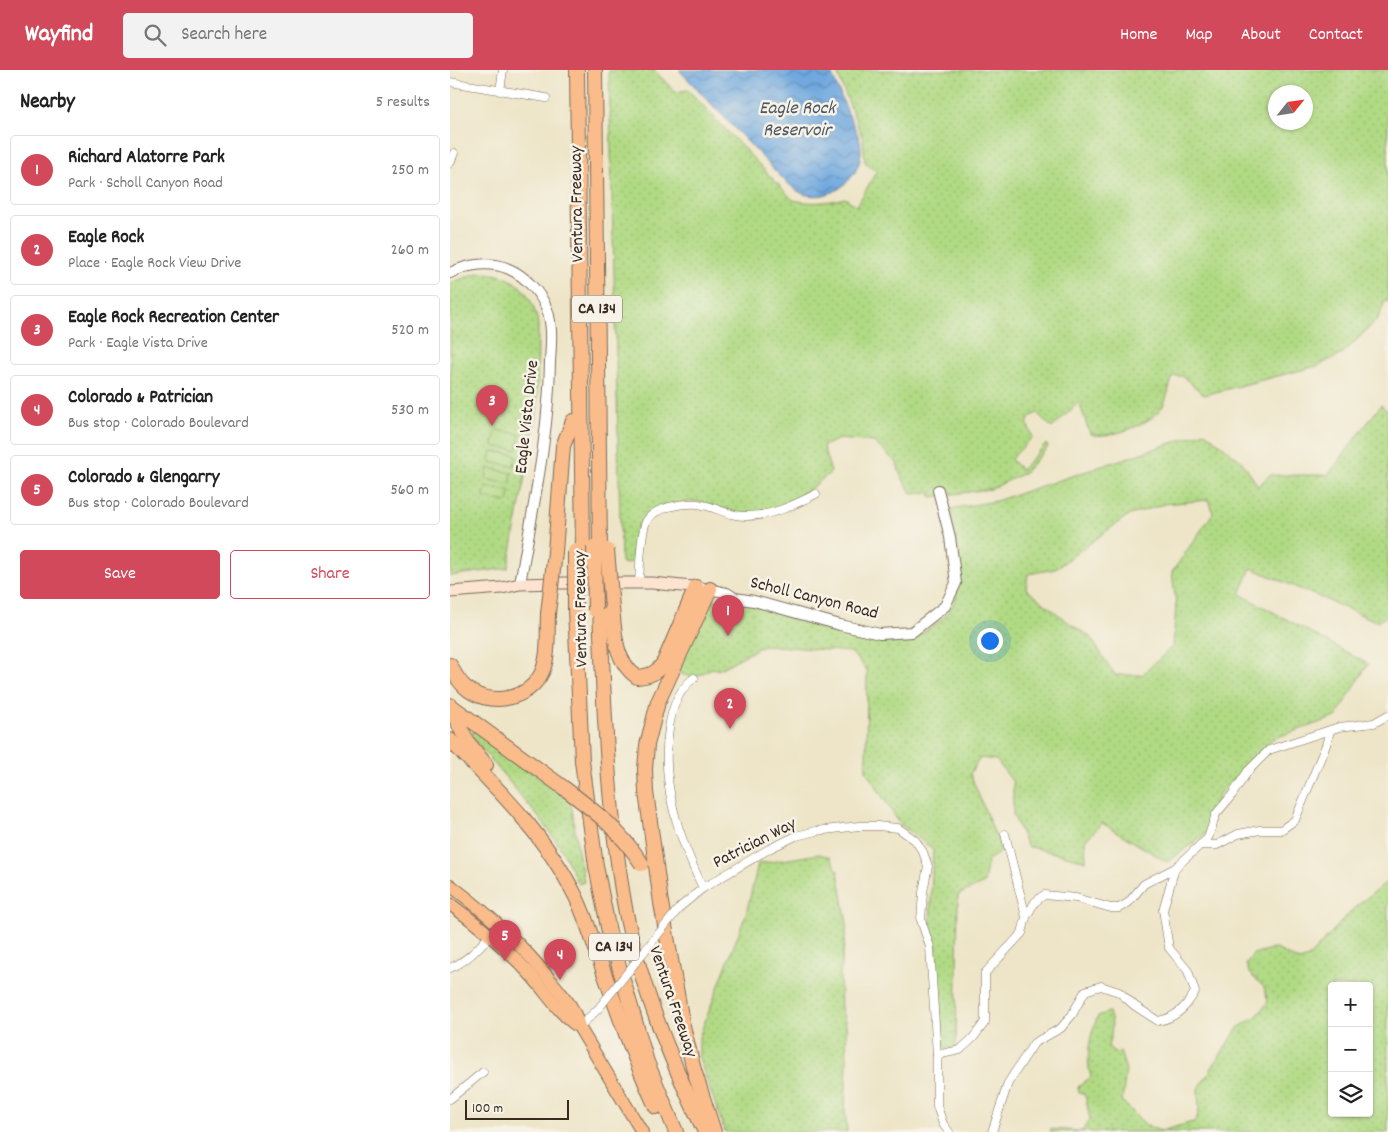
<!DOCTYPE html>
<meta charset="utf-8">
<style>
body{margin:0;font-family:Dekko,sans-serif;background:#f2f2f2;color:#222}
.controls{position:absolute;right:15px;bottom:15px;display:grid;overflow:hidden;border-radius:5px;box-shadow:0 1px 4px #0004}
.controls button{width:45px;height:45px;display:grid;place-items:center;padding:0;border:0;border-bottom:1px solid #e0e0e0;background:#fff;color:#222;font:25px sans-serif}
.compass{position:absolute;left:818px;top:15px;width:45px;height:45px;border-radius:50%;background:#fff;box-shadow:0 1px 4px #0004;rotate:60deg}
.scale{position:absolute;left:15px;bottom:12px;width:104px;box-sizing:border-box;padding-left:5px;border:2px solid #3b2a1e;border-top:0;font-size:14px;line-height:18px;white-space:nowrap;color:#3b2a1e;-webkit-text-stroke:4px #f7f3e8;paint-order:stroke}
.you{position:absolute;left:539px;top:570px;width:18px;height:18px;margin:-12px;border:4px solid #fff;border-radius:50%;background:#1a73e8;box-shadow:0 0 0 8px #1a73e833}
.badge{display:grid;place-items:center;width:32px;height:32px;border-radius:50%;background:#d1495b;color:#fff;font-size:16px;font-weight:700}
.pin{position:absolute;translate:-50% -41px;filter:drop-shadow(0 1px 2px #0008)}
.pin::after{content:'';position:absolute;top:26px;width:18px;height:15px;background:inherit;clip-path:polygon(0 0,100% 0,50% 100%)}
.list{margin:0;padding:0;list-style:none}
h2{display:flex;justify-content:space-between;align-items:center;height:65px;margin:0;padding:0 20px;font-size:21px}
h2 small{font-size:16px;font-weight:400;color:#767676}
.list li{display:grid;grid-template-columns:32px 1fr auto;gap:15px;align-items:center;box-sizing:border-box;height:70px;margin:0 10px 10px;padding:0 10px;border:1px solid #e0e0e0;border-radius:5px}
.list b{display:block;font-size:19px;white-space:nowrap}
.list p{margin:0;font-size:16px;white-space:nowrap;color:#767676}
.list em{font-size:16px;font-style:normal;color:#767676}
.actions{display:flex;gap:10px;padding:15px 20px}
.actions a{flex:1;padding:11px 0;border:1px solid #d1495b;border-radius:5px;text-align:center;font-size:18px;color:#d1495b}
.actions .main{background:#d1495b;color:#fff}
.icon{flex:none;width:28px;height:28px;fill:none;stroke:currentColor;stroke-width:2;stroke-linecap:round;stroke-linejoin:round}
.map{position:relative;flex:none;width:938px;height:1062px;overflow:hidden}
header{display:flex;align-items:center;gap:30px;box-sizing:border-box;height:70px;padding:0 25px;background:#d1495b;color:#fff}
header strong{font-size:24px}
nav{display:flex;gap:28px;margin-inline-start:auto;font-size:18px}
.search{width:350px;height:45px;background:#f2f2f2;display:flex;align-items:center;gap:12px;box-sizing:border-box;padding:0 18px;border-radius:5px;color:#767676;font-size:19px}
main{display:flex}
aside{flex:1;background:#fff}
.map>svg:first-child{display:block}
</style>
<header>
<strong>Wayfind</strong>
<div class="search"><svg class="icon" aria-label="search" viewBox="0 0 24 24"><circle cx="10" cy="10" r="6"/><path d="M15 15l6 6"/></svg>Search here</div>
<nav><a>Home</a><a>Map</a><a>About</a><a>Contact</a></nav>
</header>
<main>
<aside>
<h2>Nearby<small>5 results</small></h2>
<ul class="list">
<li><span class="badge">1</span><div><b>Richard Alatorre Park</b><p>Park · Scholl Canyon Road</p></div><em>250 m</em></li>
<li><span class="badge">2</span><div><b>Eagle Rock</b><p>Place · Eagle Rock View Drive</p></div><em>260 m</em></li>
<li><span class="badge">3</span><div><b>Eagle Rock Recreation Center</b><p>Park · Eagle Vista Drive</p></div><em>520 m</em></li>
<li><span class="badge">4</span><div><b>Colorado &amp; Patrician</b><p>Bus stop · Colorado Boulevard</p></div><em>530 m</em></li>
<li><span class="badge">5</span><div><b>Colorado &amp; Glengarry</b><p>Bus stop · Colorado Boulevard</p></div><em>560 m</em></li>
</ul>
<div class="actions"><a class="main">Save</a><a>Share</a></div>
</aside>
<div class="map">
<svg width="938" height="1062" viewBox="0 0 938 1062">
<defs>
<pattern id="grass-dots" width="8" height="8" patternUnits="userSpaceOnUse" patternTransform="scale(1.25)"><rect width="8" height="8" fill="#b1da84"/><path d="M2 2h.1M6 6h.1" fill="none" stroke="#99bb72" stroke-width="1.8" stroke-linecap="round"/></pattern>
<pattern id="water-waves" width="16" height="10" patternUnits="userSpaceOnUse" patternTransform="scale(1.25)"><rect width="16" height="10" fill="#6fa8df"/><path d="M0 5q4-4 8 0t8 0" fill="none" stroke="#5c89b4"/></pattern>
</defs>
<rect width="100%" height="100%" fill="#f7f3e8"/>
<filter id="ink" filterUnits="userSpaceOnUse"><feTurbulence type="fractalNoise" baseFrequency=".02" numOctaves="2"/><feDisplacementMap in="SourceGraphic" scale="10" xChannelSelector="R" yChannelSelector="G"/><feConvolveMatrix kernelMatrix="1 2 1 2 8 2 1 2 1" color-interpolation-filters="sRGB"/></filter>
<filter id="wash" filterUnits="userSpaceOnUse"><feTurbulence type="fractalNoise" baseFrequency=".0096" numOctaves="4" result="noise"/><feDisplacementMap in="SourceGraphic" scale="20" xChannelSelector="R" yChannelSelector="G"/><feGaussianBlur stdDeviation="1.12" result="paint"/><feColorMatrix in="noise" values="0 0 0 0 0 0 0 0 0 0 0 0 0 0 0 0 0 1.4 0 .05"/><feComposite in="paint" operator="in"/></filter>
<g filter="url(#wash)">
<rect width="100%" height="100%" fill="#eee5c8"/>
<g fill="url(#grass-dots)" stroke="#768251" fill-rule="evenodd">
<path d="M159 0H204L225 22 238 20 343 130C362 134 376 133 395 128L407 136 426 102 415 92 413 69 386 0H938V232L935 231 928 249 892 284 867 296 754 325 732 306H723C719 316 717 331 711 339 699 355 658 370 640 364L629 332 602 358 587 343 580 347 577 354 583 367 561 389 571 400 596 374 598 377 574 403 541 419 481 427 480 422 463 424 459 420 450 404 447 393 424 372 389 369 373 376 381 402 347 430 313 443 293 444 245 431 213 436 188 454 181 492 176 494 171 492ZM826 22H856V52H826Z"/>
<path d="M28 203C63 203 82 219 88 254L87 342 58 498 0 506V213Z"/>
<path d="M931 335 938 342V545L928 552 801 498 790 524 918 594 886 647 822 669 769 724 756 764 717 792 652 753 635 771 636 791 577 776 563 745V712L546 690 530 688 520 704 552 781 538 790 534 813 508 825 506 978H491L486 881 480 853 483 779 450 754 416 701 417 600 401 582 314 575 268 600 262 598 244 608 225 602 260 529 279 533 285 528 345 548 456 573C467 565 485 557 494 547 520 521 506 471 500 439L546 431 755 362 792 392 808 416 820 405H878ZM759 430 763 443 722 502 726 534 723 576 692 605H665L640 567 618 552 576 519 578 504 605 499 677 446 714 434Z"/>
<polygon points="25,661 121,732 128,781 134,812 128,814 112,780 94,754 20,664"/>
<polygon points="369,784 380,787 388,801 397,854 390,905 391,938 396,955 397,990 395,1037 397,1062 275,1062 249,988 249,967 296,844 308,794"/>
<path d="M938 811V1062H600V1059L633 1061 640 1049 635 1025 629 1023 628 1017 641 1007C635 986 640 965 648 946L659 942C664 955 662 963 658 976L666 984 670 981 676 1000 672 1031 696 1055 711 1061 746 1051 749 1040 748 1019 788 958 807 946 818 932 814 917 800 904 796 895 803 884 825 878 849 891 858 888 904 838ZM882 916H919V1043H882Z"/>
</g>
<g fill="#b1da84" stroke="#768251">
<polygon points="46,360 70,364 67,380 43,376"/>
<polygon points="42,381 66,385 64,396 40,392"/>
<polygon points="38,398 62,403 60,414 36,409"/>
<polygon points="36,417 60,421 58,432 34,428"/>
</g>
<path fill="url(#water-waves)" stroke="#55697e" d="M229 0H380C387 17 394 33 401 50 404 56 408 64 410 71 417 101 388 131 357 125 347 123 339 114 332 108Z"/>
</g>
<g filter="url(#ink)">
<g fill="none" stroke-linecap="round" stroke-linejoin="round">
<defs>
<g id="minor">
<polyline points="0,12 96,28"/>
<polyline points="50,21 53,0"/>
<polyline points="0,93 4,83"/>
<path d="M189 514C190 498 190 466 196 452 203 437 232 433 248 434 265 436 279 447 297 446 322 446 344 435 366 424"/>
<path d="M244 608C228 620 222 638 219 658 210 714 229 768 253 818"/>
<polyline points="555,764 576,847"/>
<polyline points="750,775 767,775 788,764 810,760 831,760 845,750 876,675 880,661"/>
<polyline points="230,837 253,818 319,779 346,766 366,761 409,756 427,756 448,758 465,770 473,782 478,796 473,822 471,850 480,877 487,985 487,1036 493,1054 499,1062"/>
<path d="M0 898C18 891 30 876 42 863"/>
<polyline points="129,957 148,939"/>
<polyline points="487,985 510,980 523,968 535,952 535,903 572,863 576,847 585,832 594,825 626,828 661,838 669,838 678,833 694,814 725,798"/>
<polyline points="0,1029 33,1002"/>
<path d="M542 1062 558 1013 584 973 611 958 622 945 635 921 651 916 669 922 685 936 708 951C726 948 736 937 745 922L738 901 719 878 713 840 725 798 758 768 766 744 782 725 798 701 819 680 889 657 924 653 938 645"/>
</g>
<g id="tertiary">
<path d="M0 203C18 194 40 191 59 199 75 206 90 222 97 239 103 256 101 275 100 292 99 367 82 441 70 514"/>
<polyline points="260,519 277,523 285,528 304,531 390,555 430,564 462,562 495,536 506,513 500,467 488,420"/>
</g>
<polyline id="secondary" points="0,522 52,518 70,514 107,513 202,513 252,518"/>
<g id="primary">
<path d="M0 815C40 845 75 877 106 917 117 931 125 939 129 957L192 1062"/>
<path d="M0 834C29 855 55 877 79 903 96 921 108 943 129 957"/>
</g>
<g id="motorway">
<polyline points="127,0 133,481"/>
<polyline points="145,0 150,479"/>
<polyline points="105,482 113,376 123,351"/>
<polyline points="260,519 208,632 197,675 195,699 196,722 211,833 232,952 244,1000 264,1062"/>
<path d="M162 538C165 563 164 591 187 607 200 606 207 603 214 592L246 517"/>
<polyline points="125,539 132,691 146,796 159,862 197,992 226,1062"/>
<path d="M150 539C153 614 156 688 164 762 169 801 174 841 184 878 201 942 226 1002 255 1062"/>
<path d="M0 595C4 603 8 611 15 617 37 637 75 631 90 606 100 589 97 563 98 544"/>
<polyline points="0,635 114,718"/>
<polyline points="0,637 17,671 36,695"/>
<path d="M0 670C46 717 94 764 124 823 135 844 142 869 150 891 167 940 184 989 206 1037"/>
</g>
</defs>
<use href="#minor" stroke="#7a6b5a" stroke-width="9"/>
<use href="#tertiary" stroke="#7a6b5a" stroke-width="12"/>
<use href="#secondary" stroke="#7a6b5a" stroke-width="13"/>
<use href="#primary" stroke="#7a6b5a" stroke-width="14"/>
<use href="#motorway" stroke="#7a6b5a" stroke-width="16"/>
<use href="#minor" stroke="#fff" stroke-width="8"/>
<use href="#tertiary" stroke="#fff" stroke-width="10"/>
<use href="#secondary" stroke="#fde4d1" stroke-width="11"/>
<use href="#primary" stroke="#fabc8b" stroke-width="12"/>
<use href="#motorway" stroke="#fabc8b" stroke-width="14"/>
<defs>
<polyline id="minor-bridge" points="148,939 230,837"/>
<g id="motorway-bridge">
<polyline points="144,477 145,540"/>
<polyline points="157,480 162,538"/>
<polyline points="125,481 125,539"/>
<polyline points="98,544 105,482"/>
<path d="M114 718C146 742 170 760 192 794"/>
</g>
</defs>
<use href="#minor-bridge" stroke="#7a6b5a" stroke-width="9" stroke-linecap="butt"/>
<use href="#motorway-bridge" stroke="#7a6b5a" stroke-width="16" stroke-linecap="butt"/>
<use href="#minor-bridge" stroke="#fff" stroke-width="8"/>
<use href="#motorway-bridge" stroke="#fabc8b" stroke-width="14"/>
</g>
</g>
<g text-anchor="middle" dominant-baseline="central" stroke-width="5" stroke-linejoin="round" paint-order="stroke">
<g fill="#f7f3e8" stroke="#73665b" stroke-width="1">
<rect x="122" y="225.5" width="50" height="27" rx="4"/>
<rect x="139" y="863.5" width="50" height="27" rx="4"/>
</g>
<g font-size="16" font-weight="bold" fill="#3b2a1e">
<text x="147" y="239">CA 134</text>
<text x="164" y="877">CA 134</text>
</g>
<g font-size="18" fill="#3b2a1e" stroke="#f7f3e8">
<text transform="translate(128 134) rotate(-91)">Ventura Freeway</text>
<text transform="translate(78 347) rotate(-84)">Eagle Vista Drive</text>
<text transform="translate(364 529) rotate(14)">Scholl Canyon Road</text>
<text transform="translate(132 539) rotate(-91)">Ventura Freeway</text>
<text transform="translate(305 774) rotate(-27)">Patrician Way</text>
<text transform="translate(222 932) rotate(71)">Ventura Freeway</text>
</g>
<g font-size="19" font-style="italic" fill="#4d5662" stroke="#f7f3e8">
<text x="347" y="39">Eagle Rock<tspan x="347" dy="22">Reservoir</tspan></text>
</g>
</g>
</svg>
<div class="controls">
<button>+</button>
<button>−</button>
<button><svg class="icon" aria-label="layers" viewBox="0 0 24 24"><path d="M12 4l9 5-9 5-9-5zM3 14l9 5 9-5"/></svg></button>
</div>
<svg class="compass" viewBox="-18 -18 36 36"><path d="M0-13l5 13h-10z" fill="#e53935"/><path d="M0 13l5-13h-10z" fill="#767676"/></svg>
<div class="scale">100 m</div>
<div class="you"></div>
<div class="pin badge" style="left:278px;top:566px">1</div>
<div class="pin badge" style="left:280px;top:659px">2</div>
<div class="pin badge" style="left:42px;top:356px">3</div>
<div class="pin badge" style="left:110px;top:910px">4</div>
<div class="pin badge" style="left:55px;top:891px">5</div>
</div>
</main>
